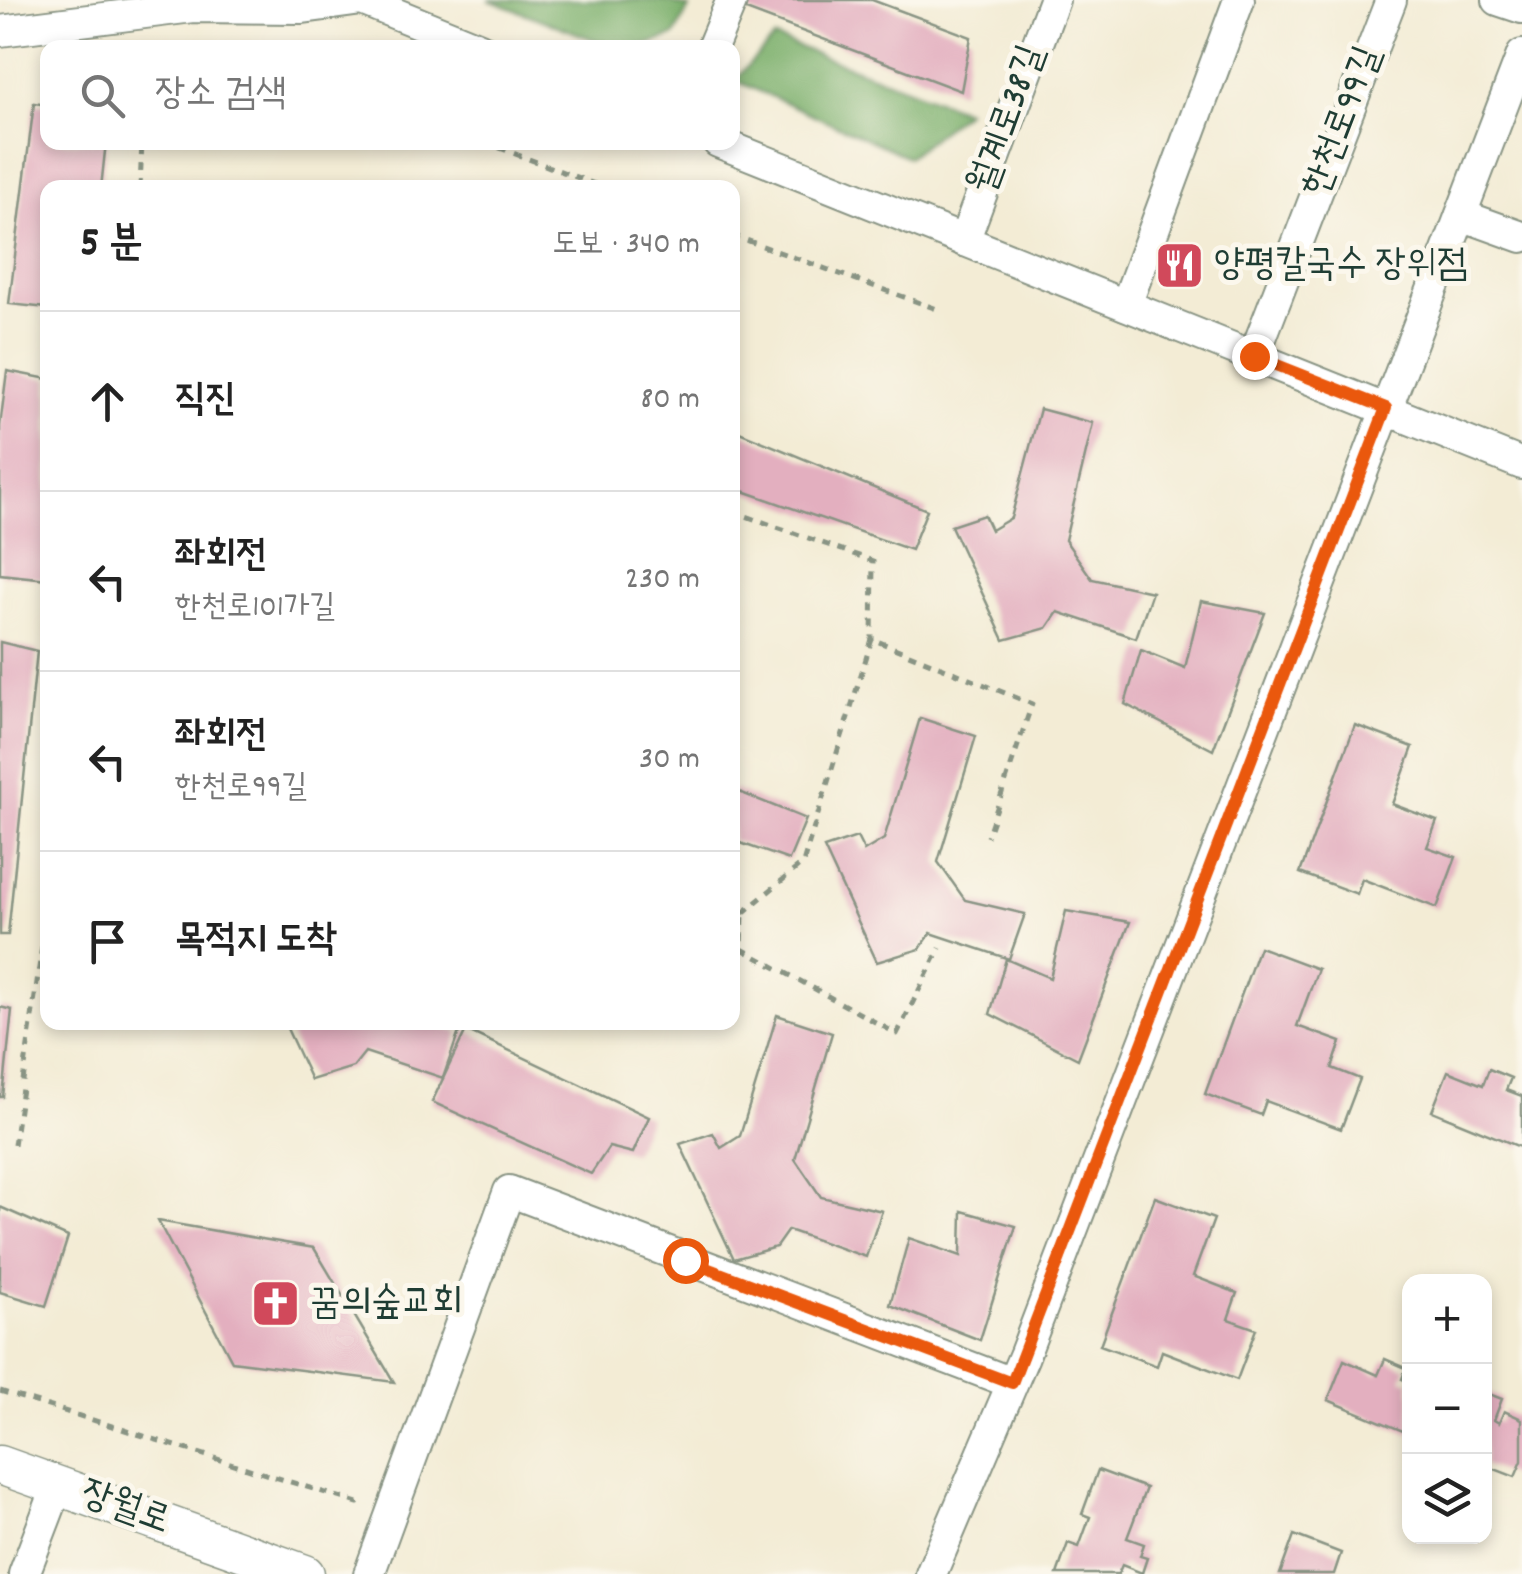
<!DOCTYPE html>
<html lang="ko">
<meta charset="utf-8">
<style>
body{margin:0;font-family:Dekko,"Poor Story",sans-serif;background:#f6f6f6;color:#222}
.controls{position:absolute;right:30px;bottom:30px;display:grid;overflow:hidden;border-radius:20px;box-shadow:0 5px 15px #0003}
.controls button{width:90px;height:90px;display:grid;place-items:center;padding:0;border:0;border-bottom:2px solid #e0e0e0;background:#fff;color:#222;font:50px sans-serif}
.stop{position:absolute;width:30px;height:30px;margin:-22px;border:8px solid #ea580c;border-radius:50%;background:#fff}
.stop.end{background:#ea580c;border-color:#fff;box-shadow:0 2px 10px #0008}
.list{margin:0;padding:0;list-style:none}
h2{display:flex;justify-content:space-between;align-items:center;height:130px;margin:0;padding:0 40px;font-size:42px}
h2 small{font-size:32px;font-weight:400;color:#767676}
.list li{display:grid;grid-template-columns:65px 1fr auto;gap:30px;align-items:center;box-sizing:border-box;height:180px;padding:0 40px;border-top:2px solid #e0e0e0}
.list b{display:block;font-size:38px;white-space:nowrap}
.list p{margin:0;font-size:32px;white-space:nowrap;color:#767676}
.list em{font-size:32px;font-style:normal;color:#767676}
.icon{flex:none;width:55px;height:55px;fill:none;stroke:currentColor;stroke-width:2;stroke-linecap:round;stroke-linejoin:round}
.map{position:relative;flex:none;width:1522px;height:1574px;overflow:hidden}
.search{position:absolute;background:#fff;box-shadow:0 5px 15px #0003;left:40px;top:40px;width:700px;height:110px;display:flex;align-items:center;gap:25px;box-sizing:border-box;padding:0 35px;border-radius:20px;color:#767676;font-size:38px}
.panel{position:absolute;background:#fff;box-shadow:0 5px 15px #0003;left:40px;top:180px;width:700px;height:850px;border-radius:20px}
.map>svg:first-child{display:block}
</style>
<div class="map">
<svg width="1522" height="1574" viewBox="0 0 1522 1574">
<rect width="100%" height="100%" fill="#fbf7ec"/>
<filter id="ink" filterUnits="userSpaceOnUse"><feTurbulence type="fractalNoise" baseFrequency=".01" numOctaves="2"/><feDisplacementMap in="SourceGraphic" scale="20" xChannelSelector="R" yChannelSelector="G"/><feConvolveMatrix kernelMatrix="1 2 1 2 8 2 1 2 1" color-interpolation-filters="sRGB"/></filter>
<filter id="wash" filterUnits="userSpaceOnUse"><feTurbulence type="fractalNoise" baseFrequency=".0048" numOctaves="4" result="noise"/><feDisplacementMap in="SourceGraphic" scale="40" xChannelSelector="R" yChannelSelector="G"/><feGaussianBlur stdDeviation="2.25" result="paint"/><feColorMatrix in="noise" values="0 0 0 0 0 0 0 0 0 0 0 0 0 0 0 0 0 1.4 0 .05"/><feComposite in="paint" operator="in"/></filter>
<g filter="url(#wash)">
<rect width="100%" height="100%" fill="#f3ecd5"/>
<g fill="#7aaf6b" stroke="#4c7650" stroke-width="2.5">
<polygon points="489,0 664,0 689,8 674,36 640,47 613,47"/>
<polygon points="775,38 966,111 908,157 734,80"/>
</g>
<g id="blocks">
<g fill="#e3afbf">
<polygon points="740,0 872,0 971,37 961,91 738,7"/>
<polygon points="34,103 48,105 48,142 106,142 101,188 48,188 48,308 9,304"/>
<polygon points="7,371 48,379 48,579 0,574 0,426"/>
<polygon points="1040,409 1093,423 1065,540 1092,579 1152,592 1136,638 1058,612 1047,628 1004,640 951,526 984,515 991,530 1011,518"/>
<polygon points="732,429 927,510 911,550 732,487"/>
<polygon points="1201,601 1265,613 1213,750 1125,704 1141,650 1185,668"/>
<polygon points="0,642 37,651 8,935 0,935"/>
<polygon points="920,718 976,736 938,862 965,900 1025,914 1009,959 931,933 920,949 877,962 824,848 857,837 864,851 884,839"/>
<polygon points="1355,725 1413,747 1392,804 1437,821 1427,847 1456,857 1437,908 1362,879 1357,894 1300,873"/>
<polygon points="732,789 806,819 789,860 732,840"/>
<polygon points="1066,911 1130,922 1078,1059 990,1014 1006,959 1050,978"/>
<polygon points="1259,947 1318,969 1297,1026 1341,1042 1332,1068 1360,1079 1341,1129 1266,1101 1261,1115 1205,1094"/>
<polygon points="0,1007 12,1010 3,1097 0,1097"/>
<polygon points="777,1015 832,1033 795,1159 821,1197 882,1211 866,1257 788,1230 776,1247 734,1259 680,1144 713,1133 721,1148 740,1136"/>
<polygon points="284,1022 417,1022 459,1032 443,1078 365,1052 353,1067 311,1080"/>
<polygon points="466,1030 649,1117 633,1153 609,1147 591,1174 432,1102"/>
<polygon points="1489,1069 1511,1078 1506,1090 1522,1096 1522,1148 1432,1111 1448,1071 1483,1085"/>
<polygon points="1155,1197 1214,1219 1193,1276 1237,1293 1228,1319 1256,1329 1237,1380 1162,1351 1157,1366 1100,1345"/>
<polygon points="0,1207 68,1237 46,1306 0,1292"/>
<polygon points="962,1211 1016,1226 980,1340 890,1305 909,1238 961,1256"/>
<polygon points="158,1221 314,1248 394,1382 232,1361"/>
<polygon points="1385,1359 1406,1368 1402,1379 1410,1382 1410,1434 1328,1400 1344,1360 1378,1375"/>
<polygon points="1484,1392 1502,1399 1494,1420 1499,1423 1504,1411 1522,1419 1522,1461 1515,1477 1484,1465"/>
<polygon points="1098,1470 1146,1488 1127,1538 1144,1544 1140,1556 1147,1558 1142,1573 1122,1565 1118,1574 1057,1574 1068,1543 1079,1547 1090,1517 1082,1514"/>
<polygon points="1294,1535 1341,1553 1334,1574 1280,1574"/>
</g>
</g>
</g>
<g filter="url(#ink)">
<use href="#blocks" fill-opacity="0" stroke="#899484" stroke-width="2.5"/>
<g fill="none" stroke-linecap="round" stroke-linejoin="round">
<defs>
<g id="minor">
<polyline points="1498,0 1522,8"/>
<polyline points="0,31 193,7 303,8 362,0 480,48"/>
<polyline points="712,48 731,2"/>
<polyline points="718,142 1522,464"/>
<polyline points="1461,215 1522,237"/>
<polyline points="964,241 1054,0"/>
<polyline points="1126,305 1239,0"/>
<polyline points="1254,356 1391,0"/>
<polyline points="24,1574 58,1485"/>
<polyline points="369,1574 509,1191 1012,1383"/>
<polyline points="931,1574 1024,1356 1522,55"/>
</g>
<polyline id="tertiary" points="0,1465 305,1574"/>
</defs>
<use href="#minor" stroke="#899484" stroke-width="34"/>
<use href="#tertiary" stroke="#899484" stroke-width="41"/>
<g stroke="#899484" stroke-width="5" stroke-dasharray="8 8" stroke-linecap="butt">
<polyline points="484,142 605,188"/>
<polyline points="140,188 142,142"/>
<polyline points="732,235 937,309"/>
<polyline points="732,511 873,561 872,641"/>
<polyline points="732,909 743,913 742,949 897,1034 940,948"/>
<polyline points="743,913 803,863 872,639 1032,704 987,837"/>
<polyline points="14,1145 48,904"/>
<polyline points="0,1391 358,1503 364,1500"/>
</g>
<use href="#minor" stroke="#fff" stroke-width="30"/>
<use href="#tertiary" stroke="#fff" stroke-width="38"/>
</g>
</g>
<g fill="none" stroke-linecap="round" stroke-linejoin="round" filter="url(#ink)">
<polyline stroke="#ea580c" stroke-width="12" points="685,1260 1012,1383 1386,408 1254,356"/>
</g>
<defs>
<symbol id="restaurant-square" viewBox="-11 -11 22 22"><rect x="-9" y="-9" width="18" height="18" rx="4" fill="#d1495b" stroke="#fbf7ec"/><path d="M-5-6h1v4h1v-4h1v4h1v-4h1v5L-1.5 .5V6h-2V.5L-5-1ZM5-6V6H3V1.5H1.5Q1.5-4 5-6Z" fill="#fff"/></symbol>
<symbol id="church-square" viewBox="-11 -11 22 22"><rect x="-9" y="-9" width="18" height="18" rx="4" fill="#d1495b" stroke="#fbf7ec"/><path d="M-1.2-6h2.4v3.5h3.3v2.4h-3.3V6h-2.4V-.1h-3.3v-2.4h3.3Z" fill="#fff"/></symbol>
</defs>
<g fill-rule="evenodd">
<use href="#restaurant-square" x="1152" y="238" width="55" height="55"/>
<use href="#church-square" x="248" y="1276" width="55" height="55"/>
</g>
<g text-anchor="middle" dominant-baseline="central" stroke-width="10" stroke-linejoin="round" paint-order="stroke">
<g font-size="38" fill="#1f3d34" stroke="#fbf7ec">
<text transform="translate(1009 120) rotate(-70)">월계로38길</text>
<text transform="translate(1344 122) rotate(-69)">한천로99길</text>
<text transform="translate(125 1509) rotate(20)">장월로</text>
</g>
<g font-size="38" fill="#1f3d34" stroke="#fbf7ec" text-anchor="start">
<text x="1214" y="266">양평칼국수 장위점</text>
<text x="310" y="1304">꿈의숲교회</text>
</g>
</g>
</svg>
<div class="controls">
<button>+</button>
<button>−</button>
<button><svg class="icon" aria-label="layers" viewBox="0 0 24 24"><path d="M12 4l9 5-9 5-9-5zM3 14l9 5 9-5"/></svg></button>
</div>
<div class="stop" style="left:685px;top:1260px"></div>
<div class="stop end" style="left:1254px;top:356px"></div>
<div class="search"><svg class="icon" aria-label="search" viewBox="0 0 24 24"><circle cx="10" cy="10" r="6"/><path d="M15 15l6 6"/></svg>장소 검색</div>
<section class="panel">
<h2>5 분<small>도보 · 340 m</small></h2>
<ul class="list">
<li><svg class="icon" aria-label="ahead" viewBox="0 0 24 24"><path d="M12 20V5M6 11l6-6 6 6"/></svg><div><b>직진</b></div><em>80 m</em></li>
<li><svg class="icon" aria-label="left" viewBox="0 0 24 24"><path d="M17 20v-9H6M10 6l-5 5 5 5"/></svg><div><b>좌회전</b><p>한천로101가길</p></div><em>230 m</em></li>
<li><svg class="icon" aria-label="left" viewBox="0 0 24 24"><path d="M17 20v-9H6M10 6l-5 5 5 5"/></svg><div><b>좌회전</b><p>한천로99길</p></div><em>30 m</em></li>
<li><svg class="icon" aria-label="arrive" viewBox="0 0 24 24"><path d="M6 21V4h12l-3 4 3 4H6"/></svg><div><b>목적지 도착</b></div></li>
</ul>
</section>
</div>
